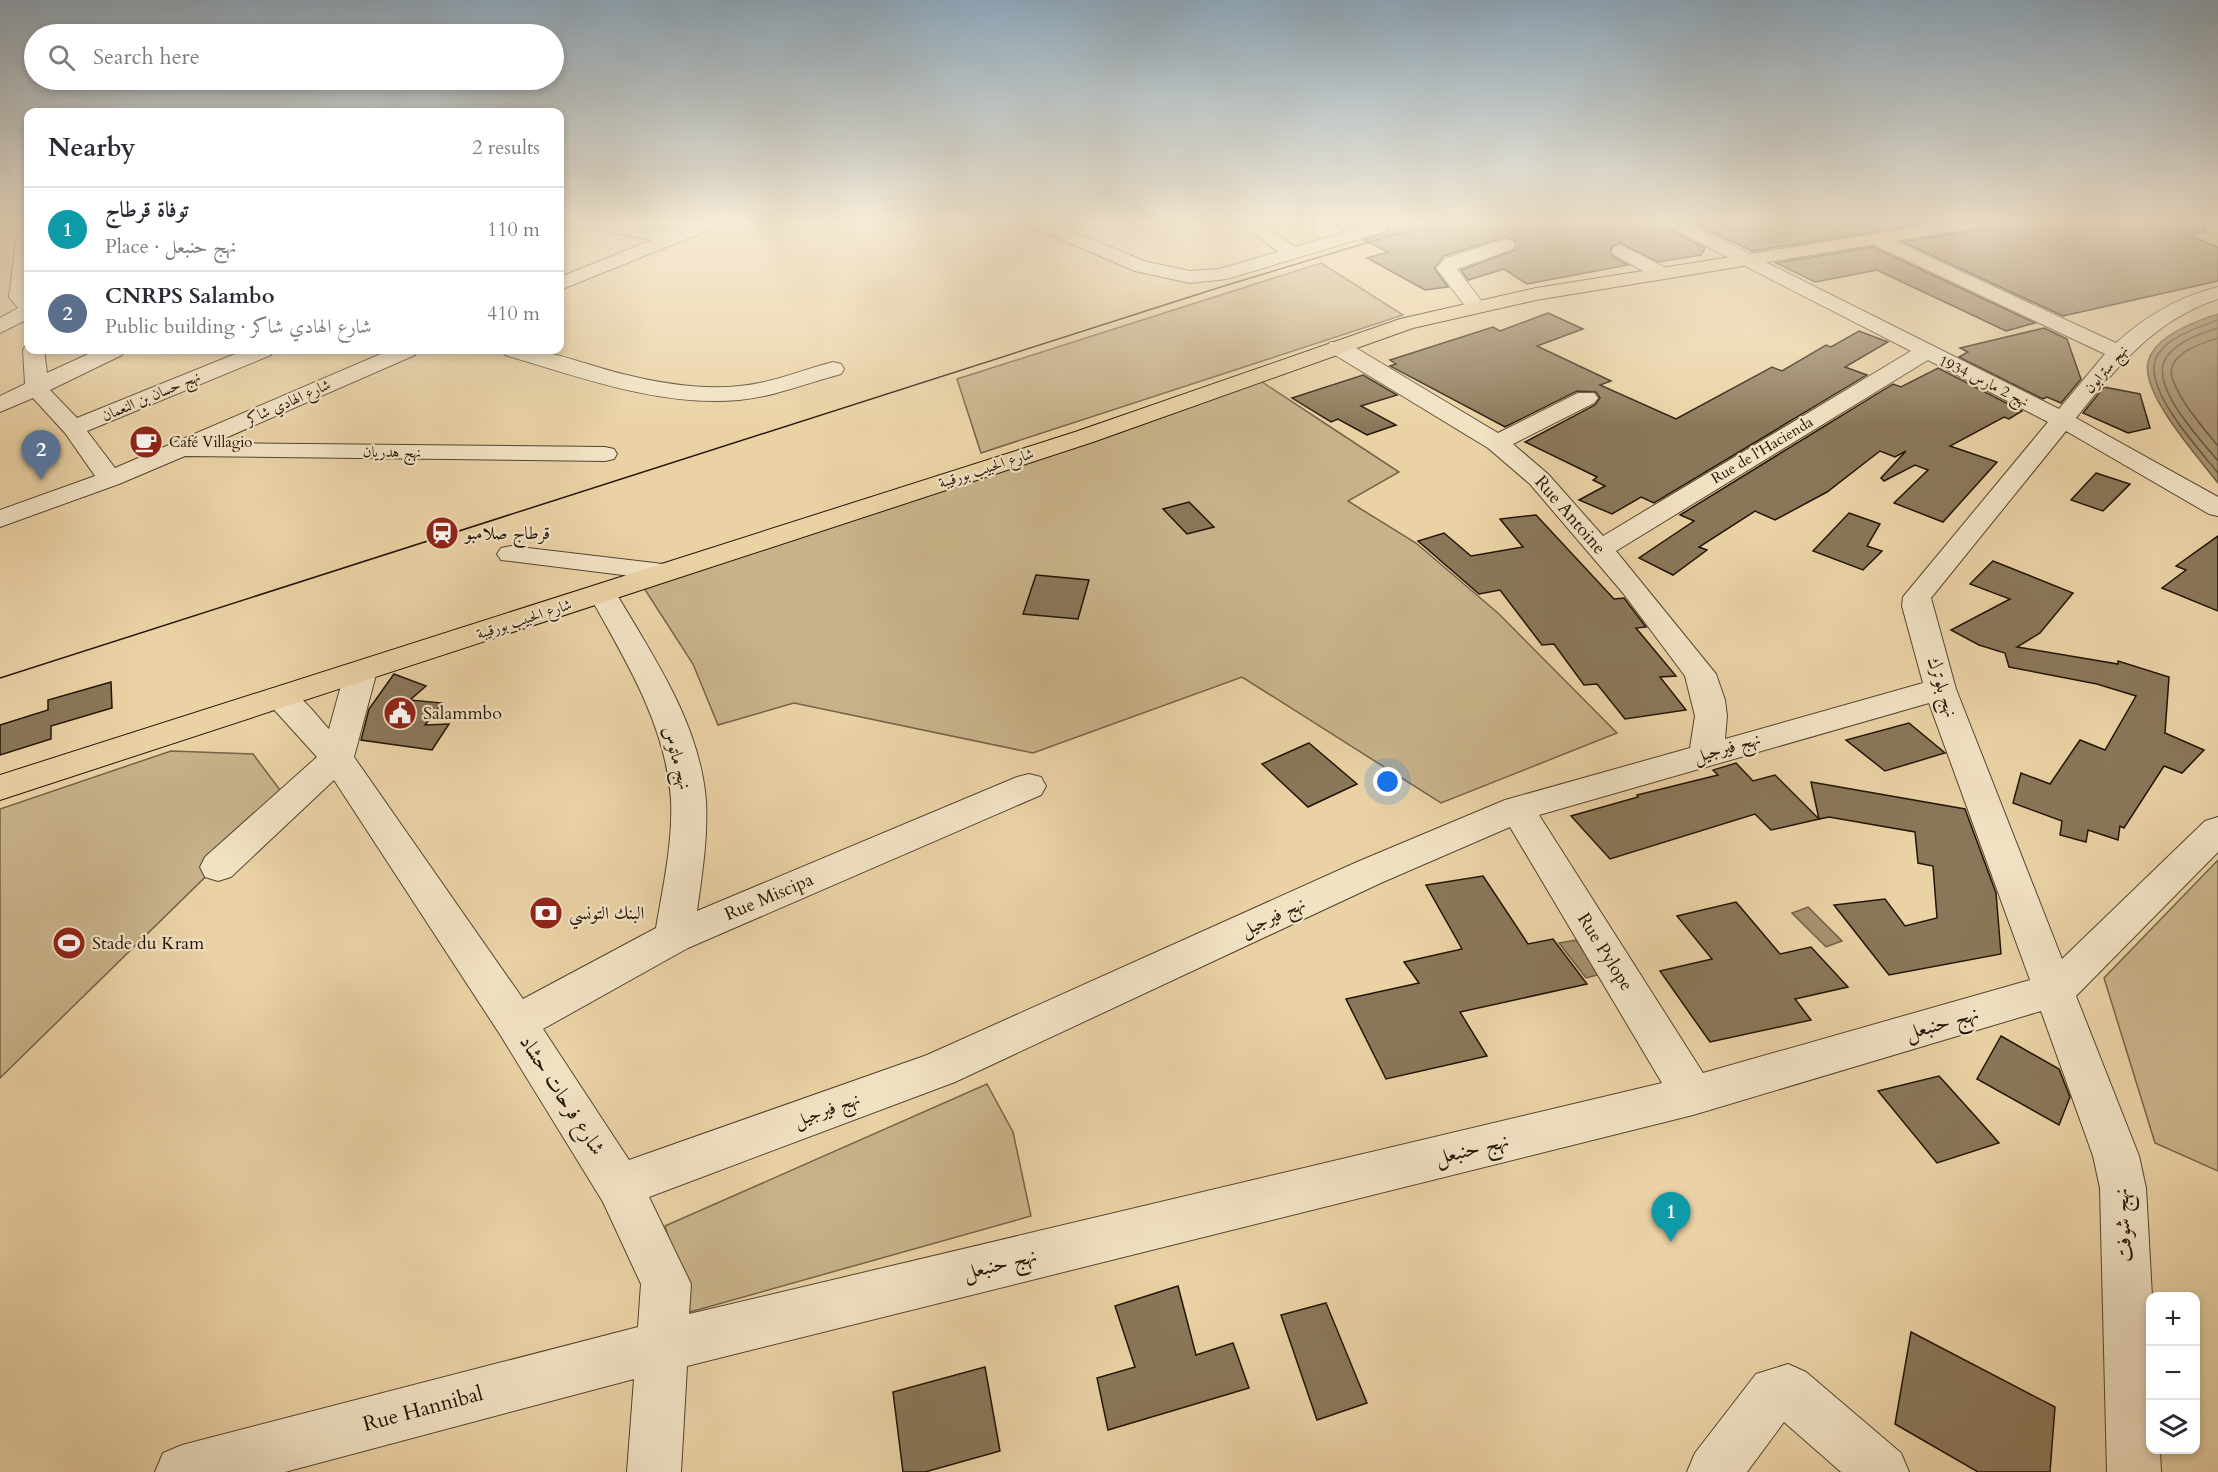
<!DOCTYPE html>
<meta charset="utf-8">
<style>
body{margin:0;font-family:Cardo,Amiri,serif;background:#f7f7f7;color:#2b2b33}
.controls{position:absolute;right:18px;bottom:18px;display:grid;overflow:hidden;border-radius:12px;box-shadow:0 3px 9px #0003}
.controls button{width:54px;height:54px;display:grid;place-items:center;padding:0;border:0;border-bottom:2px solid #e1e1e2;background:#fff;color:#2b2b33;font:30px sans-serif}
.you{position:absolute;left:1388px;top:782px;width:21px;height:21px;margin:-15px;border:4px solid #fff;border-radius:50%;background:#1a73e8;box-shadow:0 0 0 9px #1a73e833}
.badge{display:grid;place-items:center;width:39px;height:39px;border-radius:50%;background:#db2777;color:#fff;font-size:20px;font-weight:700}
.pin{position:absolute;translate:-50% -50px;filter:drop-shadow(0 2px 3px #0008)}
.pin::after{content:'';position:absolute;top:32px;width:21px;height:18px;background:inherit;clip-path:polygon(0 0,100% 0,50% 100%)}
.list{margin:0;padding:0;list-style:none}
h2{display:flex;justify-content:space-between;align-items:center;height:78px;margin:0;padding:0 24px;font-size:26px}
h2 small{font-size:20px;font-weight:400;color:#7c7c81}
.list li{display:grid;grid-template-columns:39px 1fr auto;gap:18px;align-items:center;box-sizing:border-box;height:84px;padding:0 24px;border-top:2px solid #e1e1e2}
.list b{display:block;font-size:22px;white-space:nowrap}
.list p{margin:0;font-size:20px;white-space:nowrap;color:#7c7c81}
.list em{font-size:20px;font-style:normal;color:#7c7c81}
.icon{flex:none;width:33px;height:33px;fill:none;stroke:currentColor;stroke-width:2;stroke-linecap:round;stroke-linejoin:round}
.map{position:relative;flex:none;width:2218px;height:1472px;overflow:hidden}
.search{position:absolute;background:#fff;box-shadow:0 3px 9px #0003;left:24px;top:24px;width:540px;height:66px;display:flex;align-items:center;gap:15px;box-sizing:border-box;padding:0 21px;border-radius:33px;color:#7c7c81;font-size:22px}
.panel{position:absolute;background:#fff;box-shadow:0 3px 9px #0003;left:24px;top:108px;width:540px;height:246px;border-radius:12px}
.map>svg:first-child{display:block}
</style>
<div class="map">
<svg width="2218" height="1472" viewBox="0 0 2218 1472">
<rect width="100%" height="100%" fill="#ead2a5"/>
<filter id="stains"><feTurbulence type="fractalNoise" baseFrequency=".00333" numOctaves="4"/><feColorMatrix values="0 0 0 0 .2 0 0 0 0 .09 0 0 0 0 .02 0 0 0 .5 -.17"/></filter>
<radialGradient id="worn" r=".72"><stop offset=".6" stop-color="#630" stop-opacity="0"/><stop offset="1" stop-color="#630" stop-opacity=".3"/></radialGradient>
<g fill="#c8b28a" stroke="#756348" stroke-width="1.5">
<polygon points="1321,263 1403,315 981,453 957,379"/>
<polygon points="1259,380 1399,472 1348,501 1416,543 1499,614 1617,733 1441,803 1242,677 1033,753 794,703 718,725 693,664 640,582"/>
<polygon points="171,751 253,754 286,798 0,1078 0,809"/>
<polygon points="2218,860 2218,1171 2155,1143 2104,978"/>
<polygon points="987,1084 1013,1132 1031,1216 690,1312 665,1226"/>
</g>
<g fill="#a6916f" stroke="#715f45" stroke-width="1.5">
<path d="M2218 314V483C2198 457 2141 394 2148 362 2154 336 2196 321 2218 314Z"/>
<polygon points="1808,907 1842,941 1826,947 1792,913"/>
<polygon points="1576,940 1601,974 1586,978 1559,943"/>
</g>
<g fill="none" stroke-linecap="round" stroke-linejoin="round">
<g stroke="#64523b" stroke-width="1.5">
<path d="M2218 320C2198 328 2171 335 2158 354 2138 385 2199 449 2218 473"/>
<path d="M2218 328C2200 334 2177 341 2166 358 2148 385 2201 440 2218 461"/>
<path d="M2218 338C2203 343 2178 350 2172 367 2166 386 2206 431 2218 446"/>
</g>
</g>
<g fill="#8a7759" stroke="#221407" stroke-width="1.5">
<polygon points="1325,221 1367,221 1343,230"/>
<polygon points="1391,221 1437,221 1439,231 1481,221 1660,221 1664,227 1705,248 1701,255 1658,262 1620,243 1612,246 1610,252 1613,257 1628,265 1527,284 1504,269 1468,280 1461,270 1515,250 1515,240 1505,237 1444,256 1434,268 1448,287 1425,290 1367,258 1388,252 1364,240 1386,232"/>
<polygon points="1689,221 1943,221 1752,251"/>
<polygon points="1999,221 2204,221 2205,232 2187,235 2218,247 2218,281 2063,316 1903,242 1988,228"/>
<polygon points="1873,247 2035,323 2006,331 1877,270 1815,282 1776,263"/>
<polygon points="1548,313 1583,329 1537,346 1611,381 1600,385 1676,419 1772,367 1782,371 1826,345 1831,347 1859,331 1888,342 1845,367 1867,375 1654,503 1641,497 1612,514 1579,500 1605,486 1593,480 1597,477 1525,442 1595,405 1600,398 1596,392 1577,391 1505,427 1390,366 1396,364 1390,360 1493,327 1500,331"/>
<polygon points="2044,328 2067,339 2081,379 2061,403 2047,397 2043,399 1959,357 1968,352 1960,348"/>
<polygon points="1938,368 2022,411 2009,419 2004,417 1950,446 1997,462 1943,522 1894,503 1928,470 1915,465 1884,481 1881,478 1906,451 1895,457 1880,451 1827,492 1775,520 1755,511 1699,547 1707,550 1673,575 1639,558 1694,521 1680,515 1893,384 1901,387"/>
<polygon points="1363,375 1397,395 1361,406 1396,425 1367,435 1338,419 1331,422 1292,398"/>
<polygon points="2104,387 2140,394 2150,428 2128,433 2083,413"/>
<polygon points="2096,473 2130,484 2103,511 2071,500"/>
<polygon points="1189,502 1214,527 1187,534 1163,509"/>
<polygon points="1849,513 1880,524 1867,546 1882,551 1863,570 1813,551"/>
<polygon points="1536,515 1614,599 1624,598 1646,627 1636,628 1676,676 1660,677 1686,710 1625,719 1597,684 1584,685 1554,644 1542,645 1500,590 1479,594 1418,541 1444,533 1471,556 1523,547 1500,519"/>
<polygon points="2218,536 2218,611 2162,588 2186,570 2176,566"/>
<polygon points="1993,561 2073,593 2040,633 2017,647 2118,664 2118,661 2169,677 2165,733 2204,750 2182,773 2164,766 2124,828 2120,826 2118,840 2088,830 2086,842 2060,835 2062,821 2013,803 2021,773 2050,784 2080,740 2105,750 2136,696 2097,684 2009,667 2005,653 1979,645 1951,630 2010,599 1970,584"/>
<polygon points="1036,575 1089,580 1078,619 1023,614"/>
<polygon points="394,674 426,686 410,700 442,703 425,725 449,724 432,750 361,740 369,709"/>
<polygon points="111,682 112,708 51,726 51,739 0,755 0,725 48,710 48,700"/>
<polygon points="1909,723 1945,753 1885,771 1846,740"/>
<polygon points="1309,743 1357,784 1308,807 1262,764"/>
<polygon points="1736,763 1753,781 1775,775 1819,819 1771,830 1755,814 1610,859 1571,816 1638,797 1637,795 1718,775 1713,770"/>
<polygon points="1811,782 1965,809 1996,893 2001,954 1889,975 1834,905 1885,899 1905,926 1937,918 1933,866 1918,863 1915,832 1829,817 1819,819"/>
<polygon points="1483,876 1528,944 1553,939 1587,984 1460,1012 1487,1056 1386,1079 1346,999 1419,983 1404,962 1462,949 1426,885"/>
<polygon points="1736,902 1780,954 1811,947 1848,987 1795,999 1811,1020 1710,1042 1660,971 1712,959 1677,916"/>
<polygon points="2001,1036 2059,1069 2070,1097 2059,1125 1977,1079"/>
<polygon points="1939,1076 1976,1117 1999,1143 1937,1163 1878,1091"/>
<polygon points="1178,1286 1196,1355 1233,1343 1249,1388 1108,1430 1097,1378 1135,1367 1115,1306"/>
<polygon points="1326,1303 1367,1403 1317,1420 1281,1315"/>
<polygon points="1911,1332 2055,1407 2050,1472 1978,1472 1895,1424"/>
<polygon points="985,1367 1000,1451 925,1472 903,1472 893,1392"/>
</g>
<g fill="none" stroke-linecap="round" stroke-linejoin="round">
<defs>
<g id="minor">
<polygon points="19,221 28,221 28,319 0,333 0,318 18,308 9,297"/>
<polygon points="566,221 604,221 670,233 700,221 724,221 721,225 560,290 560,277 652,240 575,226"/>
<polygon points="1024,221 1047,221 1147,262 1190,271 1219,269 1278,252 1239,221 1259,221 1295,247 1364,226 1371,221 1389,221 1385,230 1376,234 1227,279 1190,283 1135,271 1027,225"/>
<path d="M1662 221H1684L2059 409 2105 354 1870 243 1867 239 1870 235H1882L2116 343C2146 316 2178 297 2218 287V299C2154 320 2117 367 2076 418L2218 497V516L2209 514 2066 431 1931 598 1956 689 2062 959 2205 821 2218 817V852L2076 996 2139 1156 2146 1188 2152 1296 2150 1450H2160L2161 1472H2107L2100 1188 2093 1156 2041 1011 1693 1115 687 1366 681 1472H627L634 1379 285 1472H155L163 1453 182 1445 638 1327 641 1284 603 1202 501 1036 334 780 231 877 218 881 205 877 200 867 205 857 317 757 269 704 264 697 269 690C295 682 312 711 329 729L345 671 350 664 361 661 372 664 377 671 354 757 523 999 656 928C663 886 673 843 671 800 666 724 624 658 588 593L592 587 602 584 612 587 616 593C654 658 700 724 706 801 708 838 702 875 697 911L1017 777 1029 774 1041 777 1046 786 1041 795 688 948 543 1029 629 1160 927 1055 1357 862 1505 800 1690 748 1695 716 1685 676 1623 593 1530 484 1488 448 1330 352 1327 347 1330 342H1346L1498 433 1578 393H1594L1598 398 1594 403 1513 444 1548 474 1603 536 1911 351 1665 225ZM1928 360 2048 422 1903 597 1902 606 1923 683 1725 739 1727 716 1725 700 1716 674 1616 551ZM1929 703 2030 980 1703 1073 1539 815ZM1510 827 1662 1083 689 1314 691 1284 649 1197 955 1082 1383 882Z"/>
<polygon points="1506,239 1513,241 1515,245 1513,249 1457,269 1486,307 1483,311 1469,311 1436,268 1446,258"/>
<polygon points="1621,245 1670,270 1673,274 1670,278 1656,278 1614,255 1612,251 1614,247"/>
<polygon points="26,345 28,345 28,350 44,350 47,373 97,350 124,350 122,355 50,390 77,418 245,350 273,350 271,355 87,431 115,468 390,350 418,350 415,355 214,443 605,447 614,449 617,454 614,459 605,461 185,456 119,484 0,527 0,510 95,476 65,433 33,398 0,412 0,396 25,384 23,350"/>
<path d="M502 350C544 345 586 366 627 375 664 384 702 390 740 386 772 383 802 370 833 362L841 364 844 369 841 374C807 383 773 397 739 400 660 407 580 377 505 355Z"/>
<polygon points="511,546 663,564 673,566 677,572 673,578 663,580 501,560 497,554 501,548"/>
<polygon points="1788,1364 1806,1372 1901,1453 1909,1472 1841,1472 1784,1422 1747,1472 1687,1472 1695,1453 1756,1374"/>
</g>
<polygon id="major" points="1956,221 1997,221 1988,226 1536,300 1413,328 1093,442 0,800 0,775 1075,432 1400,319 1536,288"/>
</defs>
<use href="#minor" stroke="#54442e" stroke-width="2"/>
<use href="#major" stroke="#221407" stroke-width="2"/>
<use href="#minor" fill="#f1e2c4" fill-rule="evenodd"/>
<use href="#major" fill="#ead2a5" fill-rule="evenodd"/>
<polyline stroke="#221407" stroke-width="1.5" points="0,678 1227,285 1386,237 1460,221"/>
</g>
<linearGradient id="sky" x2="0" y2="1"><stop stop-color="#8da6b8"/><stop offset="0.52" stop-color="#f6ebd6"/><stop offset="1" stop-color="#f6ebd6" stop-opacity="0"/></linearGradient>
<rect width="2218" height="427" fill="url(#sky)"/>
<defs>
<symbol id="cafe-disc" viewBox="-11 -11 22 22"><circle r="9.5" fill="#8f2418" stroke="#f1e2c4"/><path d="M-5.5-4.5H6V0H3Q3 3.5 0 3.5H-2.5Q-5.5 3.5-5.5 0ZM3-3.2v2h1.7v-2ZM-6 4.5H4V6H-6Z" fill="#fff"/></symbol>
<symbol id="station-disc" viewBox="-11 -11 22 22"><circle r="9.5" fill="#8f2418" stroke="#f1e2c4"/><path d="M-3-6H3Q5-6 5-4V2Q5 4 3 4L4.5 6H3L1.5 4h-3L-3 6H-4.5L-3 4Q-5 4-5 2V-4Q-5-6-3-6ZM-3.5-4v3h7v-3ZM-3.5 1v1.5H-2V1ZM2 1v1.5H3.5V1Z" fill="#fff"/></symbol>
<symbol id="civic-disc" viewBox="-11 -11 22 22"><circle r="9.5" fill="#8f2418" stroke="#f1e2c4"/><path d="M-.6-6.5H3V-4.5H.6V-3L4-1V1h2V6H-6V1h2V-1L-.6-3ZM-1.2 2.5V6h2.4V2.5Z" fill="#fff"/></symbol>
<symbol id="bank-disc" viewBox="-11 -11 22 22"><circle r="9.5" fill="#8f2418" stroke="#f1e2c4"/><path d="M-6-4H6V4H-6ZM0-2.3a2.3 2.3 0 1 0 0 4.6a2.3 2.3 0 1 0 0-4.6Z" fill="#fff"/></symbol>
<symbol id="stadium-disc" viewBox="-11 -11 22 22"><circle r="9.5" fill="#8f2418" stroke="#f1e2c4"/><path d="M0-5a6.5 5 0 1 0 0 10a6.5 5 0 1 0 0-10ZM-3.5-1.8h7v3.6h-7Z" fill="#fff"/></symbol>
</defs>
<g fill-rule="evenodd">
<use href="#cafe-disc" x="127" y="423" width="38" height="38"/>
<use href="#station-disc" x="423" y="514" width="38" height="38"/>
<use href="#civic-disc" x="381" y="694" width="38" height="38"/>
<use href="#bank-disc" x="527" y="894" width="38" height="38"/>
<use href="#stadium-disc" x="50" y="924" width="38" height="38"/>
</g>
<g text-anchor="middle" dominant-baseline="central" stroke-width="4.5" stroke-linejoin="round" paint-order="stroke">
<g font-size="15" fill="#221407" stroke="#f1e2c4">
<text transform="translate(2106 369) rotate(-49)">نهج سترابون</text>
<text transform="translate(1984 381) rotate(26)">نهج 2 مارس 1934</text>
<text transform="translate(151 396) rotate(-23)">نهج حسان بن النعمان</text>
<text transform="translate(288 402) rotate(-24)">شارع الهادي شاكر</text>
<text transform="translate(1762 450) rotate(-31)">Rue de l'Hacienda</text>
<text transform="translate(392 452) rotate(1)">نهج هدريان</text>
<text transform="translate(986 468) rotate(-18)">شارع الحبيب بورقيبة</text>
<text transform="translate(524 619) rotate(-18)">شارع الحبيب بورقيبة</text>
</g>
<g font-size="15" fill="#221407" stroke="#f1e2c4" text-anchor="start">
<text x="169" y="442">Café Villagio</text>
</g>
<g font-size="18" fill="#221407" stroke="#f1e2c4">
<text transform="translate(1570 515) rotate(49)">Rue Antoine</text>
<text transform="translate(1942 687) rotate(72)">نهج بلوترك</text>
<text transform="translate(1727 748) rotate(-16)">نهج فيرجيل</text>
<text transform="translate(677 758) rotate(75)">نهج ماتوس</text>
<text transform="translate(769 897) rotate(-23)">Rue Miscipa</text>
<text transform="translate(1273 917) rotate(-25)">نهج فيرجيل</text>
<text transform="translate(1605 952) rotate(58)">Rue Pylope</text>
<text transform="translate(827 1110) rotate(-20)">نهج فيرجيل</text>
</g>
<g font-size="18" fill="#221407" stroke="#f1e2c4" text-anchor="start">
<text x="465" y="533">قرطاج صلامبو</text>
<text x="423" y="713">Salammbo</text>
<text x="569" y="913">البنك التونسي</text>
<text x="92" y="943">Stade du Kram</text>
</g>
<g font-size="21" fill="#221407" stroke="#f1e2c4">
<text transform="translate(1942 1023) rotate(-16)">نهج حنبعل</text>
<text transform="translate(562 1095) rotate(57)">شارع فرحات حشاد</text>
<text transform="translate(1472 1149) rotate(-14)">نهج حنبعل</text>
<text transform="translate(2123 1225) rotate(-93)">نهج شوفت</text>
<text transform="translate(1000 1264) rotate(-14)">نهج حنبعل</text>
<text transform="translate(423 1409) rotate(-15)">Rue Hannibal</text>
</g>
</g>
<rect width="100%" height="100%" filter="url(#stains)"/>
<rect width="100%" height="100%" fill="url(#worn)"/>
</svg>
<div class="controls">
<button>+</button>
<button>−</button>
<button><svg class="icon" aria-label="layers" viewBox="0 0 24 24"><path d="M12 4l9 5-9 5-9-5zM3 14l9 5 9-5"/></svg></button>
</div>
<div class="you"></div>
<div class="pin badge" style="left:1671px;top:1242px;background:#0f9aa8">1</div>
<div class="pin badge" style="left:41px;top:480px;background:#5c6f8a">2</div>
<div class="search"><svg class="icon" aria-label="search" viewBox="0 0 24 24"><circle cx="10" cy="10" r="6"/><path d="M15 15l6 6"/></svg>Search here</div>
<section class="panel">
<h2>Nearby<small>2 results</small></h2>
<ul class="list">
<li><span class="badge" style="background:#0f9aa8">1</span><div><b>توفاة قرطاج</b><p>Place · نهج حنبعل</p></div><em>110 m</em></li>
<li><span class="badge" style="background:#5c6f8a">2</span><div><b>CNRPS Salambo</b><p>Public building · شارع الهادي شاكر</p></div><em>410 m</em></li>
</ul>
</section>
</div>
